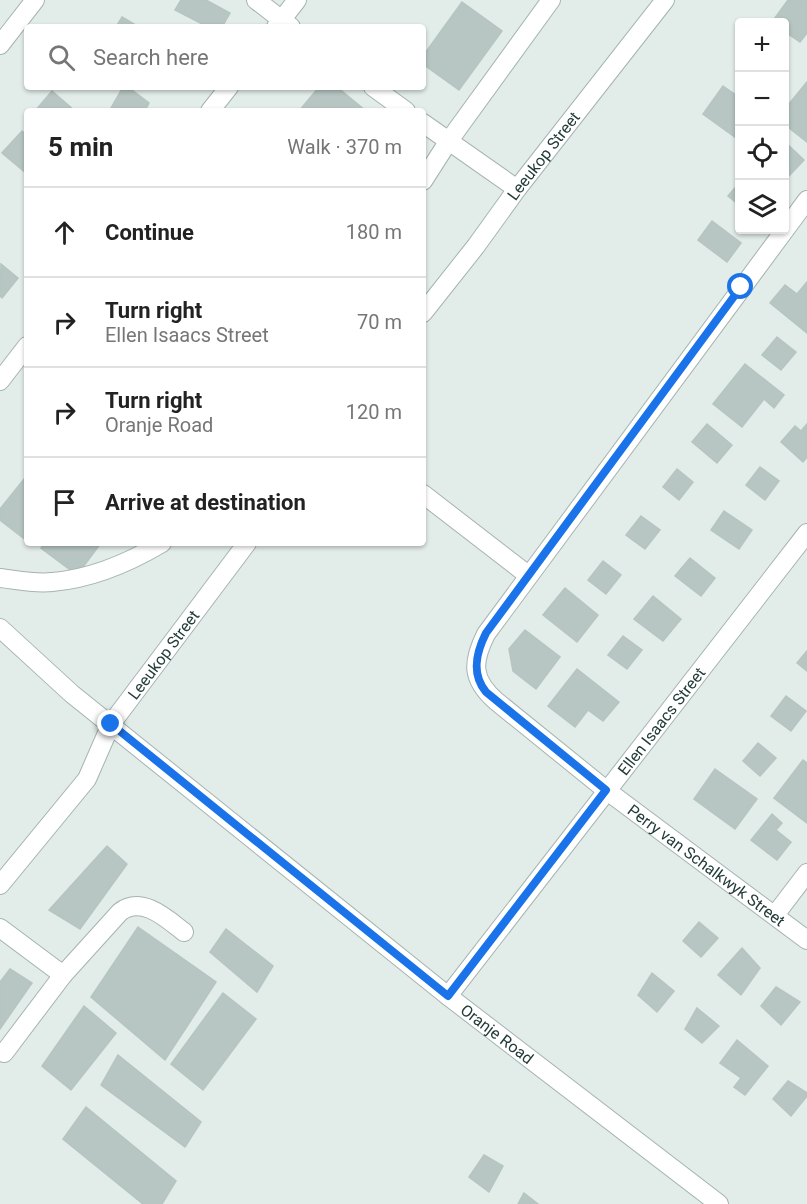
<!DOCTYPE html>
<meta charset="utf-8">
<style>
body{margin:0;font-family:Roboto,sans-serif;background:#f6f6f6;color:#222}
.controls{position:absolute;right:18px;top:18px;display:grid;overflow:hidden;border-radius:6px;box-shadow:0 2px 4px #0004}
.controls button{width:54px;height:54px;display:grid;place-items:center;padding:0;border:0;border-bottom:2px solid #e0e0e0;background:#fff;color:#222;font:30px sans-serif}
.stop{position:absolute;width:18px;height:18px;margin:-14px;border:4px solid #1a73e8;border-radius:50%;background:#fff}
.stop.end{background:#1a73e8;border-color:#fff;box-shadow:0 2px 6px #0008}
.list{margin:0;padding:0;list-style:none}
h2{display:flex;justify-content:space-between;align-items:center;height:78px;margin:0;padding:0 24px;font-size:26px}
h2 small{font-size:20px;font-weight:400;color:#767676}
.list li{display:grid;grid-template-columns:39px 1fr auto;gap:18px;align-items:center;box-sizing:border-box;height:90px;padding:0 24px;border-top:2px solid #e0e0e0}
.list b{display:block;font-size:22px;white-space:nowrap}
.list p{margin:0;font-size:20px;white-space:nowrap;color:#767676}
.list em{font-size:20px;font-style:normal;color:#767676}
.icon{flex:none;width:33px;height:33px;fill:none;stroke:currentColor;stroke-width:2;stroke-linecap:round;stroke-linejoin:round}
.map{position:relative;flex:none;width:807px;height:1204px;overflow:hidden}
.search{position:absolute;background:#fff;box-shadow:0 2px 4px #0004;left:24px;top:24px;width:402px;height:66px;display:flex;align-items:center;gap:15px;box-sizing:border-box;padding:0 21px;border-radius:6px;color:#767676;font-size:22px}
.panel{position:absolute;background:#fff;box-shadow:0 2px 4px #0004;left:24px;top:108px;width:402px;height:438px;border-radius:6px}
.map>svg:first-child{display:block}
</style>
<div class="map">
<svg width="807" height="1204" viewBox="0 0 807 1204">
<rect width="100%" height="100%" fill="#e2ece9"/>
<g fill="#b7c6c3" stroke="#b5c5c1" stroke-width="1.5">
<polygon points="181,0 206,0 230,13 222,27 208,27 175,10"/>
<polygon points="788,0 807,0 807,33 800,42 784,31 784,22 772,22"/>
<polygon points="462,2 502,31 459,90 423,64 423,56"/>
<polygon points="122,17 139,27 116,27"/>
<polygon points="807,82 807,142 784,124 784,110"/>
<polygon points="723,86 740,98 739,140 703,114"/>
<polygon points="123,87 128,87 149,103 145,111 115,111 111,108"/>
<polygon points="319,87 337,87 366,111 299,111"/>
<polygon points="52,91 75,111 35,111"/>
<polygon points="22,131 27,136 27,174 2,153"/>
<polygon points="784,141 804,160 787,178 784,175"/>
<polygon points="740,182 740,206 728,196"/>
<polygon points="712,221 741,243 727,262 698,240"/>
<polygon points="1,264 18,278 2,298 0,296"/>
<polygon points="807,282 807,333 770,303 785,285 797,294"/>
<polygon points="777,337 796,352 781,370 762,355"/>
<polygon points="745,364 784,395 774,408 764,399 742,427 713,404"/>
<polygon points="707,424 732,445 717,463 692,442"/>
<polygon points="807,424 807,457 803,462 781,442 795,426 801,431"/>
<polygon points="760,467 779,481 765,500 746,485"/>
<polygon points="677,469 693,482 679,500 663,487"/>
<polygon points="25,478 27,479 27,541 0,520 0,509"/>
<polygon points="724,511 752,530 739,549 711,530"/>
<polygon points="641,516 660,530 645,549 626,535"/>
<polygon points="45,543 101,543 77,575 41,548"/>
<polygon points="690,558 715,578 701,596 675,576"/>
<polygon points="603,561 621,575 606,594 588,580"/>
<polygon points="565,588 598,615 577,642 543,615"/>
<polygon points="653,596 681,619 663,641 634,619"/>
<polygon points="525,630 560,657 536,689 513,671 509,649"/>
<polygon points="623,636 642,650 627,669 608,655"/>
<polygon points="807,651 807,671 797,663"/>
<polygon points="577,669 619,702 603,721 588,710 575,727 548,706"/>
<polygon points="786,696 806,711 791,731 771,716"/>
<polygon points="758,743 776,758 760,776 743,761"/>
<polygon points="803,760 807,763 807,823 774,798"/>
<polygon points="715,769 757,799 735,829 694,799"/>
<polygon points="772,814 782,823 776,830 791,842 777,860 751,840"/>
<polygon points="107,846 127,864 80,929 49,910"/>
<polygon points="699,922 718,938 701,957 683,941"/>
<polygon points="138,927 216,982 165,1060 91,997"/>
<polygon points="226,929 273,966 257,992 210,952"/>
<polygon points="742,948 760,968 741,995 718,975"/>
<polygon points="10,969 32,983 0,1029 0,982"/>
<polygon points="652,973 674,991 657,1012 638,995"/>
<polygon points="776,987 800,1002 781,1025 761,1006"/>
<polygon points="223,993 256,1019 203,1090 171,1064"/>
<polygon points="84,1006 116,1033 71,1090 42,1066"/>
<polygon points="697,1008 719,1026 702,1043 685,1029"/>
<polygon points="737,1040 768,1066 745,1095 734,1087 741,1078 720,1063"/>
<polygon points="118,1055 201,1122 185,1147 101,1085"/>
<polygon points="788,1081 807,1093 807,1096 791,1116 773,1099"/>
<polygon points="86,1107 176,1181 162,1204 143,1204 63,1139"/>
<polygon points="484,1155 503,1166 489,1192 469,1177"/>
<polygon points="524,1193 538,1204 518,1204"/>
</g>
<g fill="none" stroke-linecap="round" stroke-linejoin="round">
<defs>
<g id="minor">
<polyline points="256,0 291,27"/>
<polyline points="276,27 297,0"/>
<polyline points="0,45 35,0"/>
<polyline points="373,87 406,111"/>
<polyline points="210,111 229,87"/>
<polyline points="423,123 517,189"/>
<polyline points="423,181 448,142 551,0"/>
<path id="s1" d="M807 200 486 634C472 662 471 679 496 701L606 790 807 940"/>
<path id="s2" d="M423 313 476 246 517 189 665 0"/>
<polyline points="0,381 27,346"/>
<polyline points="423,494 528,575"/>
<path d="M0 578C17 580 35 584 52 582 90 579 130 562 162 543"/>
<path id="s3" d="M0 628 72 694 448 996 719 1204"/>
<path id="s4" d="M0 885 87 779 111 724 247 543"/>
<polyline points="775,915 807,873"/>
<path d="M0 928 63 975 120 912C142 895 167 919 184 932"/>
<path id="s5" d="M448 996 807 533"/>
<polyline points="4,1053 63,975"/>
</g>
</defs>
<use href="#minor" stroke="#a5b4b1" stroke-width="20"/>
<use href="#minor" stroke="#fff" stroke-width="18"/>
</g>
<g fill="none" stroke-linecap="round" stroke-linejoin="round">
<path stroke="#1a73e8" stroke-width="8" d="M111 724 448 996 606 790 486 692C471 674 476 653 486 633L741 287"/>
</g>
<g text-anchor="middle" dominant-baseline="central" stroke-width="5" stroke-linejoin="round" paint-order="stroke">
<g font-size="16" fill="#233c3a" stroke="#f2f8f6">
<text stroke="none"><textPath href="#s2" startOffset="198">Leeukop Street</textPath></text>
<text stroke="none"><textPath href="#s4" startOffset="284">Leeukop Street</textPath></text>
<text stroke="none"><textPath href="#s5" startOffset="348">Ellen Isaacs Street</textPath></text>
<text stroke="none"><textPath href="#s1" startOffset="882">Perry van Schalkwyk Street</textPath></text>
<text stroke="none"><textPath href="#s3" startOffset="642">Oranje Road</textPath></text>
</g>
</g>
</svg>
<div class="controls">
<button>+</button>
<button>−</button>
<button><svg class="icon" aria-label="locate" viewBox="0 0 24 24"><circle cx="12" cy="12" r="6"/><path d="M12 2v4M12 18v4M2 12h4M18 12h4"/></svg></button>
<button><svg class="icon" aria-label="layers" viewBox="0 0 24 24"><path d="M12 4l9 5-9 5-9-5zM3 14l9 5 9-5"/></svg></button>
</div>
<div class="stop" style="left:741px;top:287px"></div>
<div class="stop end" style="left:111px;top:724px"></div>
<div class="search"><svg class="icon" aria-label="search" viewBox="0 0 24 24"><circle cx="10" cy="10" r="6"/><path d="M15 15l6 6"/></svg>Search here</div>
<section class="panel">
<h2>5 min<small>Walk · 370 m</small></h2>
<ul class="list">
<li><svg class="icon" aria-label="ahead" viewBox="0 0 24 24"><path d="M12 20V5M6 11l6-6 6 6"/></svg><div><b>Continue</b></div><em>180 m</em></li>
<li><svg class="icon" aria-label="right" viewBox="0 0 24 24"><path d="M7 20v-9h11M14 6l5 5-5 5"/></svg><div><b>Turn right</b><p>Ellen Isaacs Street</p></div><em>70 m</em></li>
<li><svg class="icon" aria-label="right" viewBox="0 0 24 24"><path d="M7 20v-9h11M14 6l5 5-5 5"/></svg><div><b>Turn right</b><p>Oranje Road</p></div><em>120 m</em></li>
<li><svg class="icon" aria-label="arrive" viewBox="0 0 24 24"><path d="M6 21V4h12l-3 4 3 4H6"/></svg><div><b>Arrive at destination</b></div></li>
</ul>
</section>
</div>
